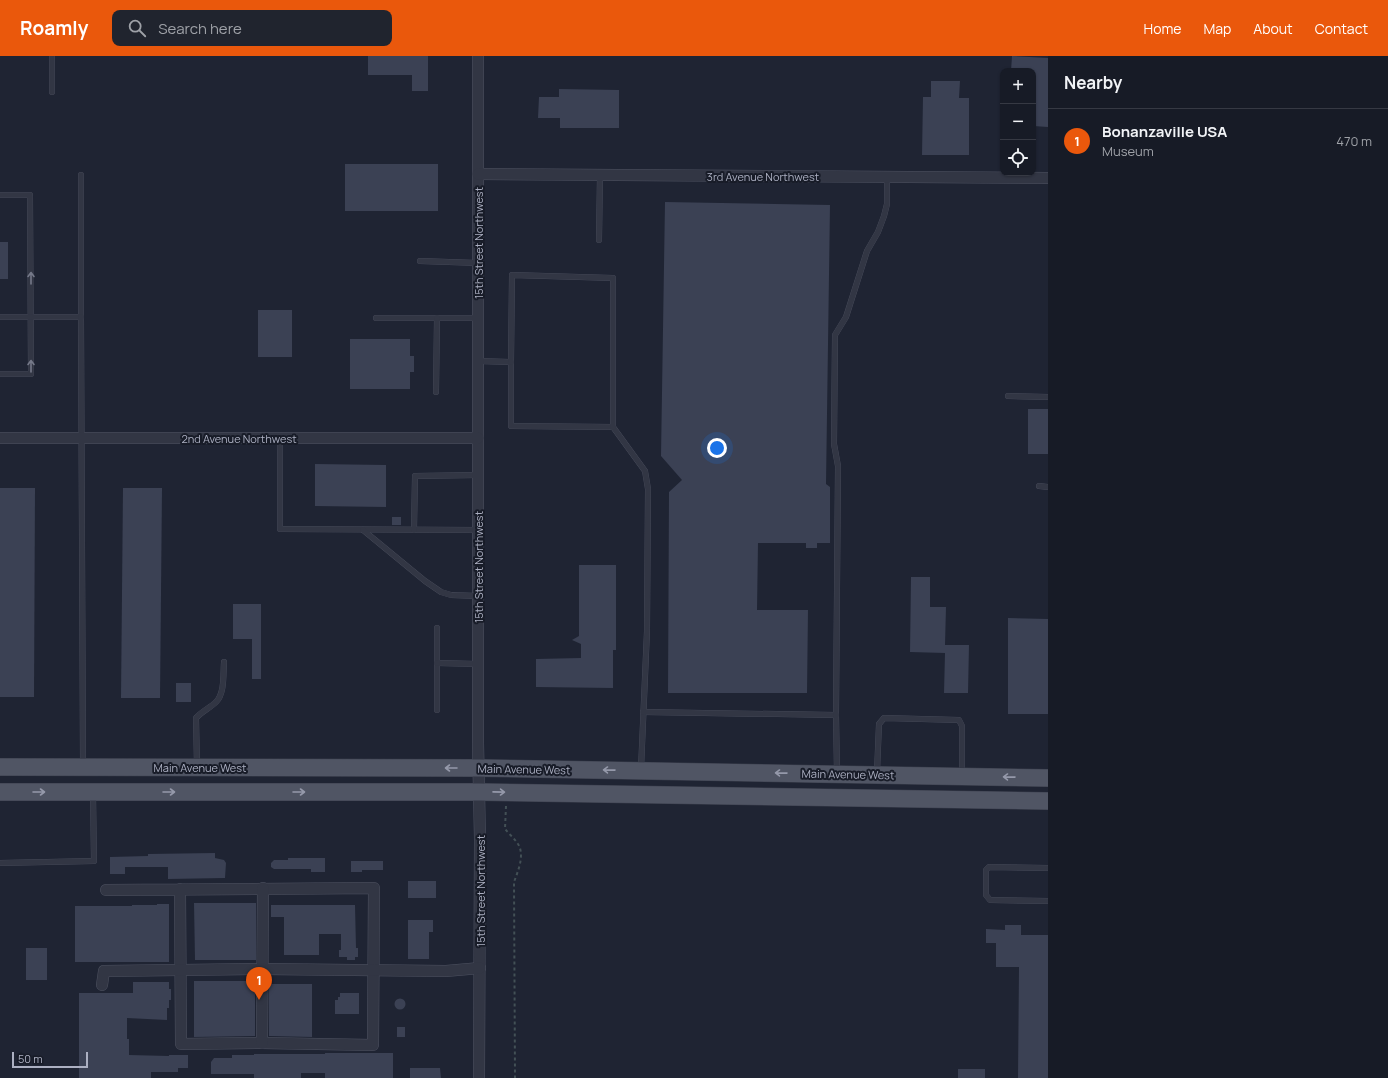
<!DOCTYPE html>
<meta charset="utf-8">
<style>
body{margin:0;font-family:Manrope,sans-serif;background:#20242e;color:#f1f3f6}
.controls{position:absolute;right:12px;top:12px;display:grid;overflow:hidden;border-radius:8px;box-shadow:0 1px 3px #0004}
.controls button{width:36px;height:36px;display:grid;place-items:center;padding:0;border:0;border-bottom:1px solid #363943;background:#171b26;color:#f1f3f6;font:20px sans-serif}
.scale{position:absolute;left:12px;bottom:10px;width:76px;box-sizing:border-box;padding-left:4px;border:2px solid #acb0c2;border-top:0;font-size:11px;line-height:14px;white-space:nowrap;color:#acb0c2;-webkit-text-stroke:3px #181c28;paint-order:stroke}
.you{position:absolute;left:717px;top:392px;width:14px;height:14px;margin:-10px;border:3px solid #fff;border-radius:50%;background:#1a73e8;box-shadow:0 0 0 6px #1a73e833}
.badge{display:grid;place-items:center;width:26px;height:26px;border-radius:50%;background:#ea580c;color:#fff;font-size:13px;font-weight:700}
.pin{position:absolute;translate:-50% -33px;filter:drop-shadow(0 1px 2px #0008)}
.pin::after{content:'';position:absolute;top:21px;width:14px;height:12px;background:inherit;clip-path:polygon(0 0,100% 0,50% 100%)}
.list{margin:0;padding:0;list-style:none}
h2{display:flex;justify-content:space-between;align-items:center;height:52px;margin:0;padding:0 16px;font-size:17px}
h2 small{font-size:13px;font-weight:400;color:#9ea1a7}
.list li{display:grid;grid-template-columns:26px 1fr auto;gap:12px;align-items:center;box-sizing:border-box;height:64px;padding:0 16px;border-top:1px solid #363943}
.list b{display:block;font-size:15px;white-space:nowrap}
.list p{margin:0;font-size:13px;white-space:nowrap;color:#9ea1a7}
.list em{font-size:13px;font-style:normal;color:#9ea1a7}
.icon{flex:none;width:22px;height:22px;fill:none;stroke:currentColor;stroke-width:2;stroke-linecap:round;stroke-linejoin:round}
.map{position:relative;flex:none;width:1048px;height:1022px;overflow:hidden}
header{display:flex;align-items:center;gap:24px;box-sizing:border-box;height:56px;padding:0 20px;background:#ea580c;color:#fff}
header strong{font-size:19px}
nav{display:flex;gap:22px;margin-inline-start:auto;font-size:14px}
.search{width:280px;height:36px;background:#20242e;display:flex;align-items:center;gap:10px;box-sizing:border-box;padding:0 14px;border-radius:8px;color:#9ea1a7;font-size:15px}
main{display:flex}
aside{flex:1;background:#171b26}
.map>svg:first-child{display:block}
</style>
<header>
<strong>Roamly</strong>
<div class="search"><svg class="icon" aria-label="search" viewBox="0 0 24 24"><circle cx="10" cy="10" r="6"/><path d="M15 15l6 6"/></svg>Search here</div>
<nav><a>Home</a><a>Map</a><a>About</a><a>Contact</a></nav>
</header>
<main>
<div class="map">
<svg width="1048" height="1022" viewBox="0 0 1048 1022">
<rect width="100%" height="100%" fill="#1f2433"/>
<g fill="#3b4154">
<polygon points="368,0 428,0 428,35 412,35 412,19 368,19"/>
<polygon points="1012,0 1048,2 1048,71 1033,70 1033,15 1011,15"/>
<polygon points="931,25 960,25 959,42 969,42 969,99 922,99 923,41 931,41"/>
<polygon points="559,33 619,34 619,72 560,72 560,62 538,62 539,41 559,41"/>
<rect x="345" y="108" width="93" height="47"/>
<polygon points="665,146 830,149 826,428 830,431 830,487 817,487 817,492 806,492 806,487 758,487 757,554 808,554 807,637 668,637 669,436 682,424 661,400"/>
<rect x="0" y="186" width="8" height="37"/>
<rect x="258" y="254" width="34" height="47"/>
<polygon points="350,283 410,283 410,300 414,300 414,316 410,316 410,333 350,333"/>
<rect x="1028" y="353" width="20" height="45"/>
<polygon points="315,408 386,409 386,451 315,450"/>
<polygon points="0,432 35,432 34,641 0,641"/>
<polygon points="123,432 162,432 160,642 121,642"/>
<rect x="392" y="461" width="9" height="8"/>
<polygon points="579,509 616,509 616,594 613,594 613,632 536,631 536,603 581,602 581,588 572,584 579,580"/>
<polygon points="911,521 930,521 930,551 946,551 945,589 969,589 968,637 944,637 945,597 910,596"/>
<polygon points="233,548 261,548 261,623 252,623 252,583 233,583"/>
<polygon points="1008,562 1048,563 1048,658 1008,658"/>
<rect x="176" y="627" width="15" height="19"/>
<polygon points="215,797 215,802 224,804 226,807 225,822 168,823 168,811 125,811 125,818 110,818 110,801 148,800 148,798"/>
<polygon points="288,802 325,802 325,816 311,816 311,813 274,813 271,811 271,807 274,804 288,804"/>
<polygon points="351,805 383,805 383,814 362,814 362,816 351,816"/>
<rect x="408" y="825" width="28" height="17"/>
<polygon points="194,847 256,847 256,904 195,904"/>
<polygon points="157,848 169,848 169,906 75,906 75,850 132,850 132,849 157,849"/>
<polygon points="271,849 355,849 356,892 358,892 358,901 355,901 355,904 347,904 347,901 339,901 339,894 341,894 341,878 319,878 319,899 284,899 284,861 271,861"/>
<polygon points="408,864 433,864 433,876 429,876 429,903 408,903"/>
<polygon points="1005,869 1021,869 1021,879 1048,879 1048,1022 1018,1022 1019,911 996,911 996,887 986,887 986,873 1005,874"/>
<rect x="26" y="892" width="21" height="32"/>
<polygon points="194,925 255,925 255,980 194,981"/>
<polygon points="133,926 169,926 169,933 171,933 171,944 169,944 169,952 167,952 167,964 127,962 127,983 129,983 129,999 169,1000 169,999 188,999 188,1012 178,1012 178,1016 151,1016 151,1022 79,1022 79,937 133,937"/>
<polygon points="269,928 312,928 312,981 269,980"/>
<polygon points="340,937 359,937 359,958 335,958 335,944 338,944 338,941 340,941"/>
<circle cx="400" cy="948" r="5.5"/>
<rect x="397" y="971" width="8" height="10"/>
<polygon points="325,997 393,997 393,1022 325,1022 325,1017 301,1017 301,1022 254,1022 254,1018 211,1018 211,1006 214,1002 232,1002 232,999 254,999 254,998 325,998"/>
<polygon points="410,1012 440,1012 441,1022 410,1022"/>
<rect x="958" y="1013" width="27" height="9"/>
</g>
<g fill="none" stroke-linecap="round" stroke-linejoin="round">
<defs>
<g id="lane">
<polyline points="52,36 52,0"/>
<polyline points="0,139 30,139 31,318 0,318"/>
<polyline points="599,184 600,119"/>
<polyline points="420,205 478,207"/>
<polyline points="0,261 81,261 81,119"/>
<polyline points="81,261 83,709"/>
<polyline points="376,262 478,262"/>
<polyline points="478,305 511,306 511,370 613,371 645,415 648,433 647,575 641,713"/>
<polyline points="511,306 512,219 613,222 613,371"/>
<polyline points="436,336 437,262"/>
<polyline points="1008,340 1048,341"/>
<polyline points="280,382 280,473 478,474"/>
<polyline points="1039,430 1048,431"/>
<polyline points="363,474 425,525 441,536 451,539 478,540"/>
<polyline points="414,474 415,420 478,419"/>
<polyline points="437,572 437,654"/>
<polyline points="437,607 478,608"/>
<polyline points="643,656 836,659"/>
<path d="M197 709 196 662C202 655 210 652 216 646 225 637 223 618 224 606"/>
<polyline points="837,716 836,659 838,410 834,388 835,279 846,261 867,195 878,176 884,160 887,148 887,121"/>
<polyline points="877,716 879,668 884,662 959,664 962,670 962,718"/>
<polyline points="0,807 94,805 93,738"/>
<polyline points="1048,812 989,811 986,814 986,839 990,844 1048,845"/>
</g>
<g id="street">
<polyline points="478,0 478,687 480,783 479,1022"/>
<polyline points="478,118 1048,122"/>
<polyline points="0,382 478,382"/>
<polyline points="106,834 374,832 373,989 262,987 181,988 180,833"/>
<polyline points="102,929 104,915 262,913 446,915 480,912"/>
<polyline points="262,987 263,832"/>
</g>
<g id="primary">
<polyline points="0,711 479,712 1048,722"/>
<polyline points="0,736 479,736 1048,745"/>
</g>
</defs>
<use href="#lane" stroke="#4d5160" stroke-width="6"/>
<use href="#street" stroke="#4d5160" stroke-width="12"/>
<use href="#primary" stroke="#3c404e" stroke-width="18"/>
<path stroke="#435056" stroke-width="2" stroke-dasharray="3 3" stroke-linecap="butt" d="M506 750 505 773C509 778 515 783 518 788 525 799 518 815 514 826L515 1022"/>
<use href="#lane" stroke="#323644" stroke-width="5.5"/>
<use href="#street" stroke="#323644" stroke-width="11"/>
<use href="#primary" stroke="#505564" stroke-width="17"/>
</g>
<defs><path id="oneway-shaft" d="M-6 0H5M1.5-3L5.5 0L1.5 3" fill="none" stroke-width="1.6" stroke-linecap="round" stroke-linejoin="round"/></defs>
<g stroke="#757989">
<use href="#oneway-shaft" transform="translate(31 222) rotate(-90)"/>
<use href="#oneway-shaft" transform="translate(31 310) rotate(-90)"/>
</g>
<g stroke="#9599aa">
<use href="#oneway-shaft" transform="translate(451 712) rotate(-180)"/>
<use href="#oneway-shaft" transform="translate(609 714) rotate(-179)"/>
<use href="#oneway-shaft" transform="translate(781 717) rotate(-179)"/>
<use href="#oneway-shaft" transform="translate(1009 721) rotate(-179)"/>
<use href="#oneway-shaft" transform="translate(39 736)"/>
<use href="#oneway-shaft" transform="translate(169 736)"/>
<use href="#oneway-shaft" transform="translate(299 736)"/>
<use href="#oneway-shaft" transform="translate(499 736) rotate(1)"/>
</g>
<g text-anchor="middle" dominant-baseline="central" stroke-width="4" stroke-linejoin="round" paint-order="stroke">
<g font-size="11" fill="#acb0c2" stroke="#181c28">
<text x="763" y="120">3rd Avenue Northwest</text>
<text transform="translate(478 187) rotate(-90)">15th Street Northwest</text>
<text x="239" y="382">2nd Avenue Northwest</text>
<text transform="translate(478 511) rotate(-90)">15th Street Northwest</text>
<text x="200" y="711">Main Avenue West</text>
<text transform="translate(524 713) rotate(1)">Main Avenue West</text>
<text transform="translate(848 718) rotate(1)">Main Avenue West</text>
<text transform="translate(480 835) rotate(-90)">15th Street Northwest</text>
</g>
</g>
</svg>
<div class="controls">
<button>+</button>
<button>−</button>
<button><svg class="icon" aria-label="locate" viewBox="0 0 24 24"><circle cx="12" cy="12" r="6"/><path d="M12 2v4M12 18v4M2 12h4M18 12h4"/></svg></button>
</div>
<div class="scale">50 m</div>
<div class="you"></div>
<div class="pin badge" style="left:259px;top:944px">1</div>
</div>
<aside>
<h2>Nearby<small></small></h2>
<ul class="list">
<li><span class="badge">1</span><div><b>Bonanzaville USA</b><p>Museum</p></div><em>470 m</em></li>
</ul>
</aside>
</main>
